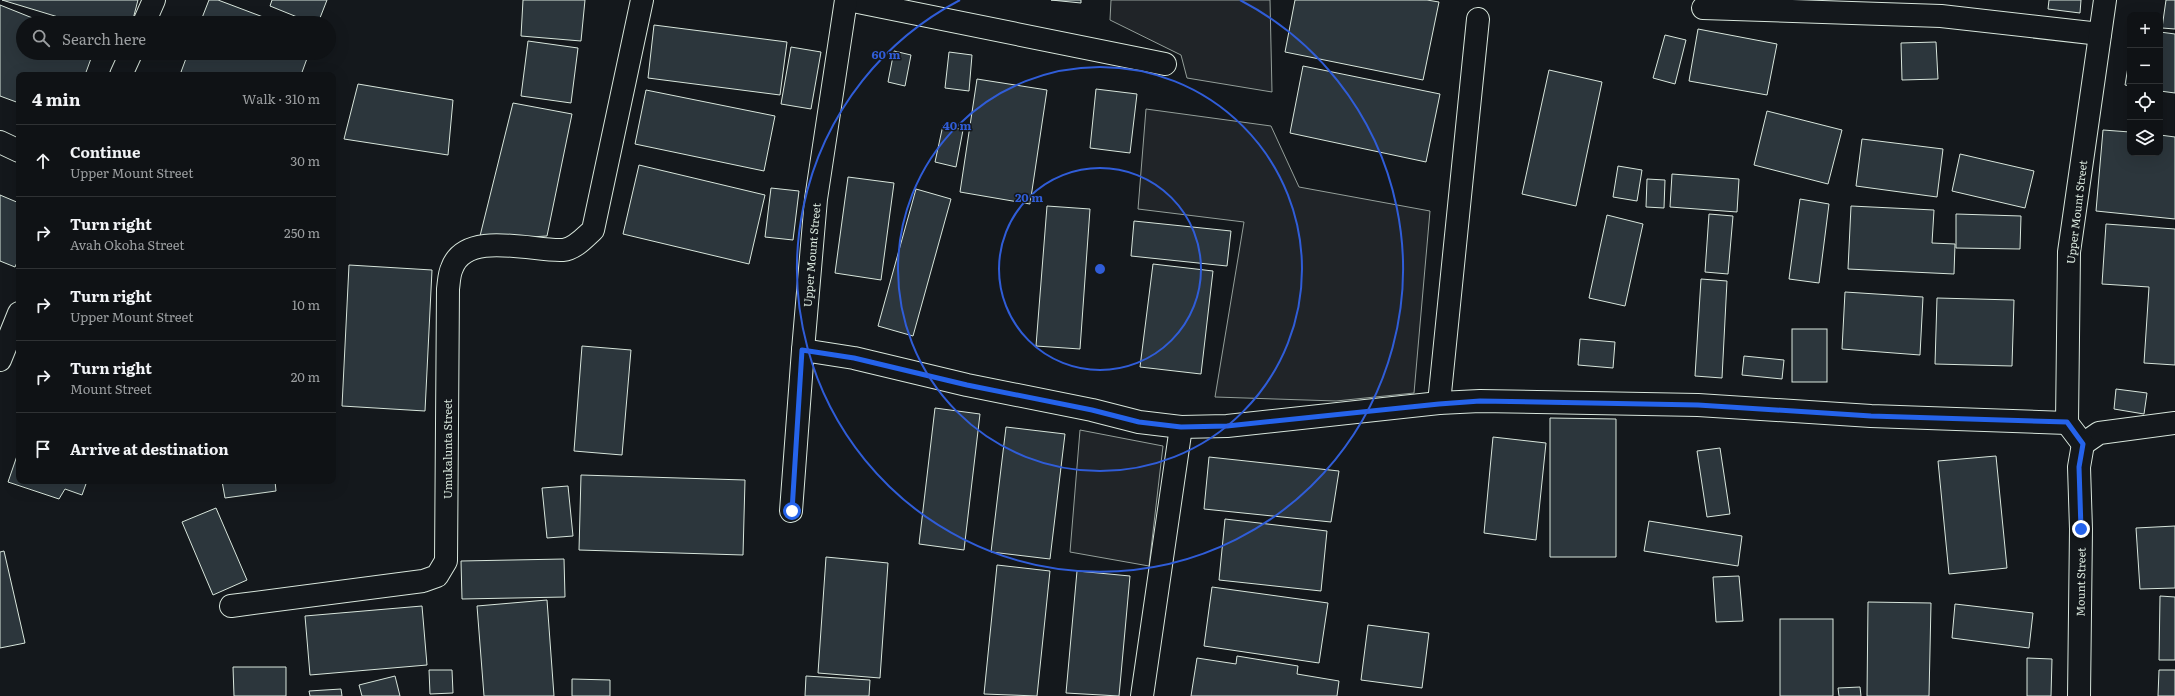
<!DOCTYPE html>
<meta charset="utf-8">
<style>
body{margin:0;font-family:Literata,serif;background:#1d2022;color:#f1f3f6}
.controls{position:absolute;right:12px;top:12px;display:grid;overflow:hidden;border-radius:8px;box-shadow:0 4px 16px #0002}
.controls button{width:36px;height:36px;display:grid;place-items:center;padding:0;border:0;border-bottom:1px solid #2f3234;background:#0f1215;color:#f1f3f6;font:20px sans-serif}
.stop{position:absolute;width:12px;height:12px;margin:-9px;border:3px solid #2563eb;border-radius:50%;background:#fff}
.stop.end{background:#2563eb;border-color:#fff;box-shadow:0 1px 4px #0008}
.list{margin:0;padding:0;list-style:none}
h2{display:flex;justify-content:space-between;align-items:center;height:52px;margin:0;padding:0 16px;font-size:17px}
h2 small{font-size:13px;font-weight:400;color:#9b9ea0}
.list li{display:grid;grid-template-columns:26px 1fr auto;gap:12px;align-items:center;box-sizing:border-box;height:72px;padding:0 16px;border-top:1px solid #2f3234}
.list b{display:block;font-size:15px;white-space:nowrap}
.list p{margin:0;font-size:13px;white-space:nowrap;color:#9b9ea0}
.list em{font-size:13px;font-style:normal;color:#9b9ea0}
.icon{flex:none;width:22px;height:22px;fill:none;stroke:currentColor;stroke-width:2;stroke-linecap:round;stroke-linejoin:round}
.map{position:relative;flex:none;width:2175px;height:696px;overflow:hidden}
.search{position:absolute;background:#0f1215;box-shadow:0 4px 16px #0002;left:16px;top:16px;width:320px;height:44px;display:flex;align-items:center;gap:10px;box-sizing:border-box;padding:0 14px;border-radius:22px;color:#9b9ea0;font-size:15px}
.panel{position:absolute;background:#0f1215;box-shadow:0 4px 16px #0002;left:16px;top:72px;width:320px;height:412px;border-radius:8px}
.map>svg:first-child{display:block}
</style>
<div class="map">
<svg width="2175" height="696" viewBox="0 0 2175 696">
<rect width="100%" height="100%" fill="#14181c"/>
<g fill="#202428" stroke="#939e99">
<polygon points="1111,0 1270,0 1272,92 1187,78 1181,55 1110,20"/>
<polygon points="1146,109 1271,126 1299,187 1430,211 1414,393 1336,401 1215,397 1244,222 1138,209"/>
<polygon points="1080,430 1163,446 1149,566 1070,552"/>
</g>
<g fill="#2c363c" stroke="#d8e6dc">
<polygon points="2,0 138,0 132,23 78,23"/>
<polygon points="209,0 218,0 279,23 200,23"/>
<polygon points="272,0 327,0 318,23 312,23 270,6"/>
<polygon points="523,0 585,0 581,41 521,36"/>
<polygon points="1051,0 1081,0 1081,3"/>
<polygon points="1295,0 1427,0 1439,2 1423,80 1285,52"/>
<polygon points="2049,0 2081,0 2080,13 2048,9"/>
<polygon points="2166,0 2175,0 2175,29 2162,28"/>
<polygon points="0,5 45,23 23,23 23,53 93,53 85,75 19,75 19,103 0,96"/>
<polygon points="654,25 787,42 780,95 648,78"/>
<polygon points="1698,29 1777,44 1767,95 1689,81"/>
<polygon points="2160,32 2175,34 2175,93 2160,91"/>
<polygon points="1665,35 1686,40 1675,84 1653,78"/>
<polygon points="528,41 578,48 571,103 521,96"/>
<polygon points="1936,42 1938,79 1902,80 1901,43"/>
<polygon points="791,47 821,52 811,109 781,104"/>
<polygon points="894,51 911,55 905,86 888,82"/>
<polygon points="949,52 972,55 969,91 945,88"/>
<polygon points="188,53 309,53 301,75 190,75 181,72"/>
<polygon points="2130,55 2130,86 2125,85"/>
<polygon points="1303,66 1440,94 1426,162 1290,133"/>
<polygon points="1549,70 1602,82 1576,206 1522,194"/>
<polygon points="977,79 1047,90 1030,204 960,192"/>
<polygon points="358,84 453,100 448,155 344,139"/>
<polygon points="1096,89 1137,94 1130,153 1090,148"/>
<polygon points="646,90 775,116 764,171 635,144"/>
<polygon points="513,103 572,114 547,236 479,240"/>
<polygon points="1767,111 1842,130 1828,184 1754,165"/>
<polygon points="943,125 963,130 956,167 935,162"/>
<polygon points="2103,130 2130,132 2130,153 2160,153 2160,135 2175,137 2175,219 2096,211"/>
<polygon points="1862,139 1943,149 1937,197 1856,186"/>
<polygon points="1960,154 2034,171 2025,208 1952,191"/>
<polygon points="639,165 765,195 749,264 623,234"/>
<polygon points="1618,166 1642,170 1637,201 1613,197"/>
<polygon points="1672,174 1739,179 1737,212 1670,207"/>
<polygon points="848,177 894,183 881,280 835,273"/>
<polygon points="1647,179 1665,180 1664,208 1646,207"/>
<polygon points="771,188 799,191 793,240 765,237"/>
<polygon points="916,189 951,199 913,336 878,326"/>
<polygon points="0,195 19,203 19,258 15,267 0,261"/>
<polygon points="1800,199 1829,204 1819,283 1789,279"/>
<polygon points="1047,206 1090,209 1080,349 1036,346"/>
<polygon points="1851,206 1934,210 1932,243 1955,244 1954,274 1848,269"/>
<polygon points="1709,214 1733,216 1728,274 1705,272"/>
<polygon points="1956,214 2021,216 2020,249 1956,248"/>
<polygon points="1607,215 1643,224 1625,306 1589,298"/>
<polygon points="1134,221 1231,231 1227,266 1131,256"/>
<polygon points="2106,224 2175,229 2175,365 2144,363 2149,287 2102,284"/>
<polygon points="1153,264 1213,271 1201,374 1140,367"/>
<polygon points="349,265 432,270 425,411 342,406"/>
<polygon points="1701,279 1727,281 1722,378 1695,376"/>
<polygon points="1845,292 1923,297 1920,355 1842,349"/>
<polygon points="1937,298 2014,300 2012,366 1935,364"/>
<rect x="1792" y="329" width="35" height="53"/>
<polygon points="1580,339 1615,342 1613,368 1578,365"/>
<polygon points="582,346 631,350 622,455 574,451"/>
<polygon points="1744,356 1784,360 1782,379 1742,375"/>
<polygon points="2116,389 2147,393 2144,414 2114,409"/>
<polygon points="935,408 980,414 964,550 919,544"/>
<polygon points="1550,418 1616,419 1616,557 1550,557"/>
<polygon points="1006,427 1065,434 1050,559 991,552"/>
<polygon points="1493,437 1546,443 1536,540 1484,533"/>
<polygon points="1720,448 1730,514 1707,517 1697,451"/>
<polygon points="19,450 19,481 87,481 82,495 65,489 59,499 8,482"/>
<polygon points="1996,456 2007,568 1949,574 1938,461"/>
<polygon points="1209,457 1339,471 1331,522 1204,509"/>
<polygon points="581,475 745,480 743,555 579,550"/>
<polygon points="222,481 275,481 276,491 225,498"/>
<polygon points="568,486 573,536 547,538 542,488"/>
<polygon points="216,508 247,580 213,595 182,522"/>
<polygon points="1225,519 1327,531 1321,591 1219,580"/>
<polygon points="1649,521 1742,536 1738,566 1644,551"/>
<polygon points="2175,526 2175,588 2140,589 2136,528"/>
<polygon points="4,551 25,643 0,648 0,552"/>
<polygon points="826,557 888,563 880,678 818,673"/>
<polygon points="564,559 565,597 462,599 461,561"/>
<polygon points="997,565 1050,571 1037,696 984,694"/>
<polygon points="1077,571 1130,576 1119,696 1066,693"/>
<polygon points="1739,576 1743,621 1716,622 1713,577"/>
<polygon points="1212,587 1328,603 1319,663 1204,646"/>
<polygon points="2160,596 2175,597 2175,660 2159,660"/>
<polygon points="547,600 554,696 484,696 477,606"/>
<polygon points="1868,602 1931,603 1929,696 1867,696"/>
<polygon points="1955,604 2033,613 2029,648 1952,638"/>
<polygon points="422,606 427,665 310,675 305,616"/>
<rect x="1780" y="619" width="53" height="77"/>
<polygon points="1368,625 1429,633 1422,688 1361,680"/>
<polygon points="1237,656 1298,666 1297,674 1339,681 1337,696 1191,696 1197,658 1236,664"/>
<polygon points="2027,658 2052,659 2051,696 2027,696"/>
<polygon points="233,667 286,667 286,696 234,696"/>
<polygon points="429,670 452,670 453,693 430,694"/>
<polygon points="2159,670 2175,670 2175,696 2158,696"/>
<polygon points="395,676 400,696 362,696 359,685"/>
<polygon points="806,676 870,680 869,696 805,696"/>
<polygon points="572,679 610,680 610,696 572,696"/>
<polygon points="1860,687 1861,696 1839,696 1838,688"/>
<polygon points="341,689 342,696 310,696 309,691"/>
</g>
<g fill="none" stroke-linecap="round" stroke-linejoin="round">
<defs>
<g id="minor">
<polyline points="848,0 1165,64"/>
<polyline points="1703,8 1941,16 2100,34"/>
<polyline points="144,23 154,0"/>
<polyline points="121,75 131,53"/>
<polyline points="0,142 19,151"/>
<polyline points="803,350 854,358 967,385 1092,410 1139,422 1181,427 1227,426 1439,403 1480,401 1698,405 1871,416 2067,423"/>
<polyline points="0,360 19,313"/>
<polyline points="1439,403 1478,19"/>
<polyline points="2083,444 2067,423 2069,252 2105,0"/>
<polyline points="2083,444 2099,433 2175,423"/>
<polyline points="791,511 803,350 816,199 846,0"/>
<path d="M231 606 423 581 437 576 446 561 448 289C449 282 449 274 452 268 466 229 535 252 563 250 575 249 585 237 593 230L642 0"/>
<polyline points="1142,696 1181,427"/>
<polyline points="2079,696 2081,529 2079,467 2083,444"/>
</g>
</defs>
<use href="#minor" stroke="#d8e6dc" stroke-width="24"/>
<use href="#minor" stroke="#14181c" stroke-width="22"/>
</g>
<g fill="none" stroke-linecap="round" stroke-linejoin="round">
<polyline stroke="#2563eb" stroke-width="5" points="792,511 802,350 854,358 967,385 1092,410 1139,422 1181,427 1227,426 1439,404 1480,401 1698,405 1871,416 2067,422 2083,444 2079,467 2081,529"/>
</g>
<g fill="none" stroke="#305dd8" stroke-width="2">
<circle cx="1100" cy="269" r="101"/>
<circle cx="1100" cy="269" r="202"/>
<path d="M1240 0A303 303 0 1 1 960 0"/>
</g>
<g text-anchor="middle" dominant-baseline="central" stroke-width="3" stroke-linejoin="round" paint-order="stroke">
<g font-size="11" fill="#d8e6dc" stroke="#14181c">
<text transform="translate(2076 212) rotate(-83)">Upper Mount Street</text>
<text transform="translate(811 255) rotate(-85)">Upper Mount Street</text>
<text transform="translate(447 449) rotate(-90)">Umukalunta Street</text>
<text transform="translate(2080 582) rotate(-89)">Mount Street</text>
</g>
</g>
<circle cx="1100" cy="269" r="6" fill="#305dd8" stroke="#14181c" stroke-width="2"/>
<g font-size="12" text-anchor="middle" font-weight="bold" fill="#305dd8" stroke="#14181c" stroke-width="3" stroke-linejoin="round" paint-order="stroke">
<text x="886" y="59">60 m</text>
<text x="957" y="130">40 m</text>
<text x="1029" y="202">20 m</text>
</g>
</svg>
<div class="controls">
<button>+</button>
<button>−</button>
<button><svg class="icon" aria-label="locate" viewBox="0 0 24 24"><circle cx="12" cy="12" r="6"/><path d="M12 2v4M12 18v4M2 12h4M18 12h4"/></svg></button>
<button><svg class="icon" aria-label="layers" viewBox="0 0 24 24"><path d="M12 4l9 5-9 5-9-5zM3 14l9 5 9-5"/></svg></button>
</div>
<div class="stop" style="left:792px;top:511px"></div>
<div class="stop end" style="left:2081px;top:529px"></div>
<div class="search"><svg class="icon" aria-label="search" viewBox="0 0 24 24"><circle cx="10" cy="10" r="6"/><path d="M15 15l6 6"/></svg>Search here</div>
<section class="panel">
<h2>4 min<small>Walk · 310 m</small></h2>
<ul class="list">
<li><svg class="icon" aria-label="ahead" viewBox="0 0 24 24"><path d="M12 20V5M6 11l6-6 6 6"/></svg><div><b>Continue</b><p>Upper Mount Street</p></div><em>30 m</em></li>
<li><svg class="icon" aria-label="right" viewBox="0 0 24 24"><path d="M7 20v-9h11M14 6l5 5-5 5"/></svg><div><b>Turn right</b><p>Avah Okoha Street</p></div><em>250 m</em></li>
<li><svg class="icon" aria-label="right" viewBox="0 0 24 24"><path d="M7 20v-9h11M14 6l5 5-5 5"/></svg><div><b>Turn right</b><p>Upper Mount Street</p></div><em>10 m</em></li>
<li><svg class="icon" aria-label="right" viewBox="0 0 24 24"><path d="M7 20v-9h11M14 6l5 5-5 5"/></svg><div><b>Turn right</b><p>Mount Street</p></div><em>20 m</em></li>
<li><svg class="icon" aria-label="arrive" viewBox="0 0 24 24"><path d="M6 21V4h12l-3 4 3 4H6"/></svg><div><b>Arrive at destination</b></div></li>
</ul>
</section>
</div>
